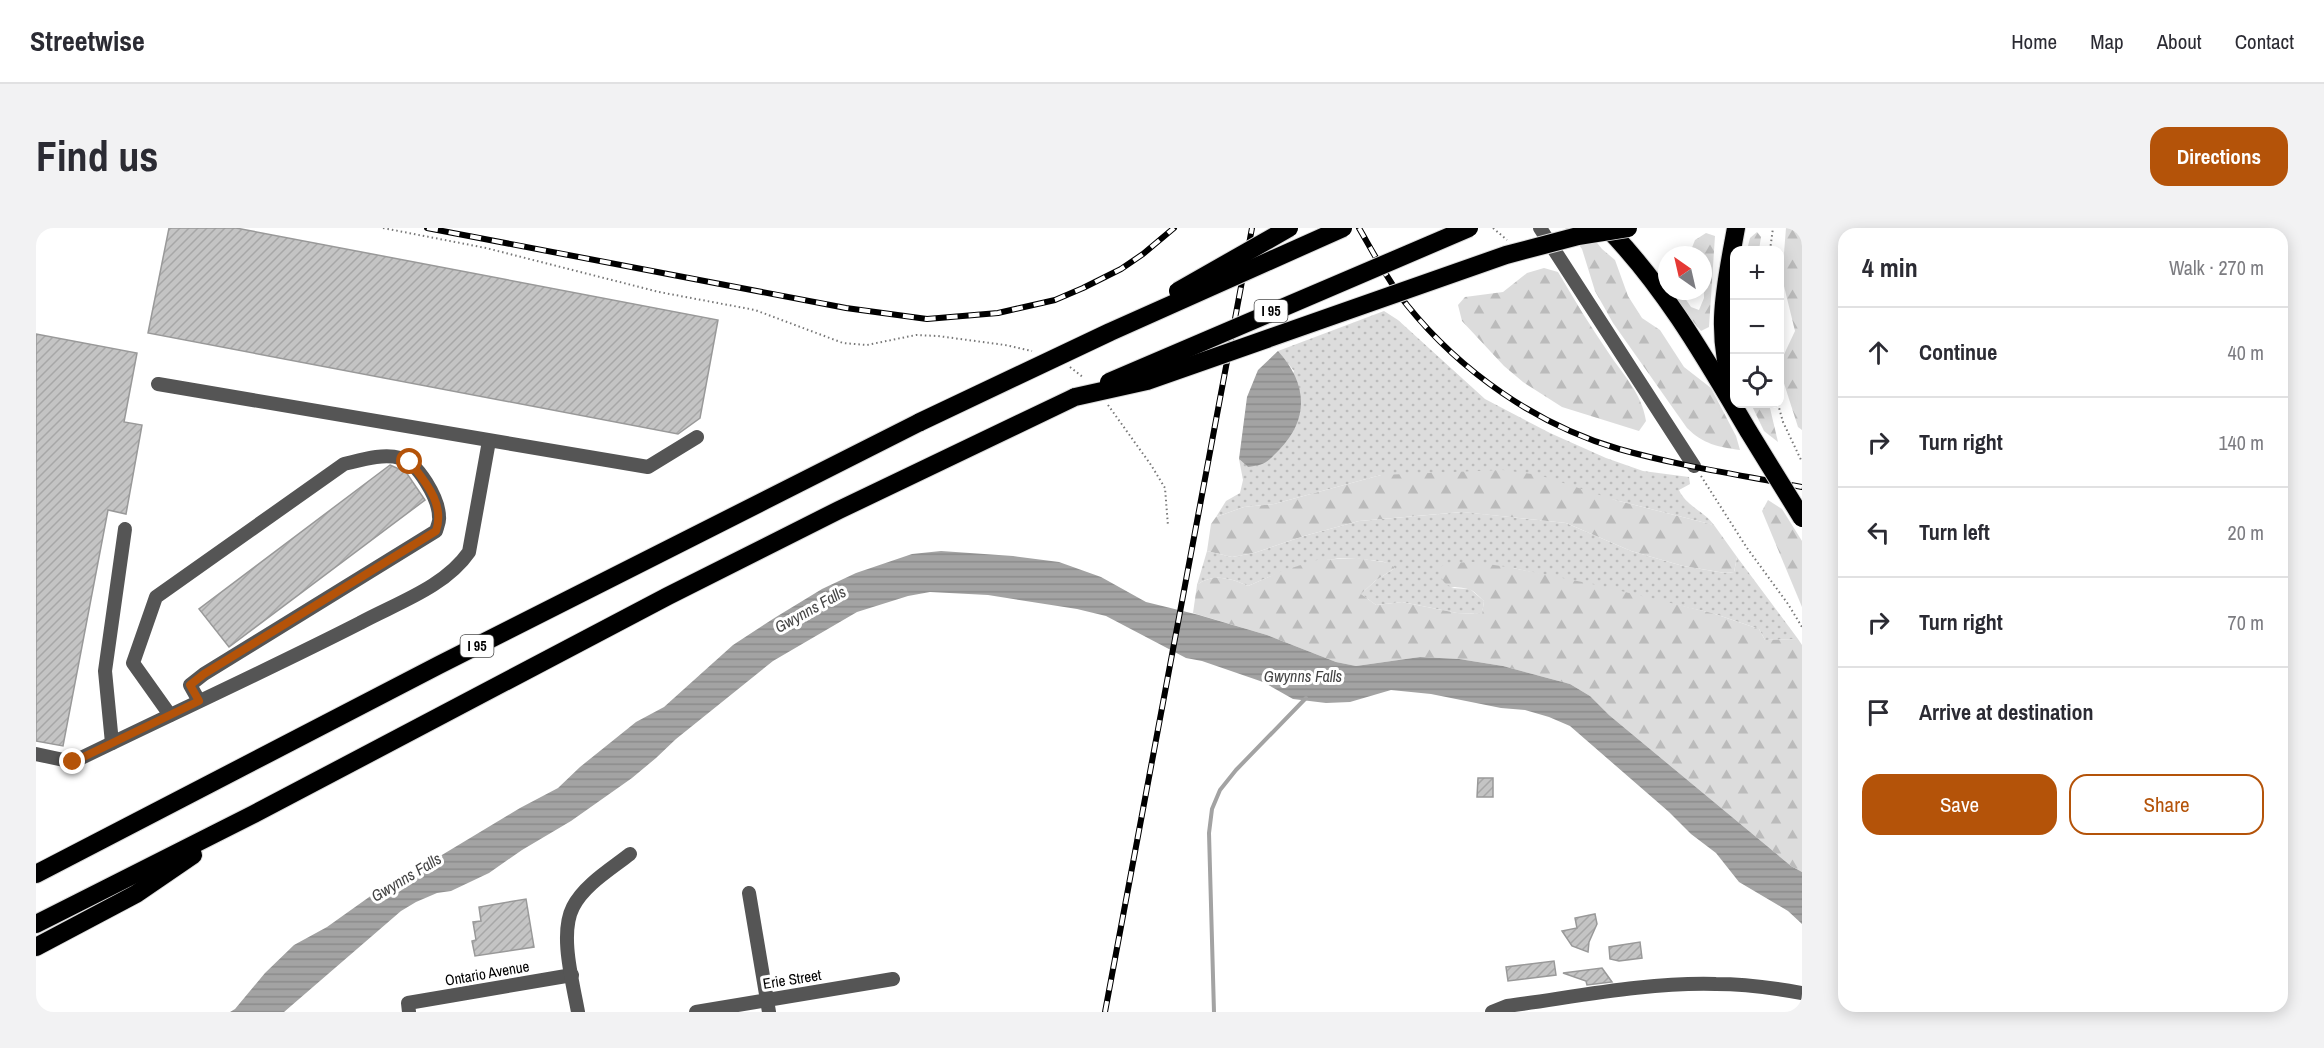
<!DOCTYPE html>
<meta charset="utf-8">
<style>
body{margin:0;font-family:"Archivo Narrow",sans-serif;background:#f2f2f3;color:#2b2b33}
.controls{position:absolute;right:18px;top:18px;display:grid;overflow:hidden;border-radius:12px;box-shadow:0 3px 15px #0003}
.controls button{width:54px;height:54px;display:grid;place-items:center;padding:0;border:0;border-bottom:2px solid #e1e1e2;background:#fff;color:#2b2b33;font:30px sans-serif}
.compass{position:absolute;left:1622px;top:18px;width:54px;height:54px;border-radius:50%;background:#fff;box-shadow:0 3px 15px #0003;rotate:326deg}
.stop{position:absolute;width:18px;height:18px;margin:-14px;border:4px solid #b45309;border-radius:50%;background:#fff}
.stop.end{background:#b45309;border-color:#fff;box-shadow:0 2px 6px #0008}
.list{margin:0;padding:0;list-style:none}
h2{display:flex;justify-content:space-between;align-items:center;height:78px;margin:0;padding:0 24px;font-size:26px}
h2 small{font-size:20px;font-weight:400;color:#7c7c81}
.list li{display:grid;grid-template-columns:39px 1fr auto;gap:18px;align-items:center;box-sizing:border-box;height:90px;padding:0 24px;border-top:2px solid #e1e1e2}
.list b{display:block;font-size:22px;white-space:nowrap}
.list em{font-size:20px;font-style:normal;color:#7c7c81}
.actions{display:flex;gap:12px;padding:18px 24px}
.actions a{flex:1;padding:14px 0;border:2px solid #b45309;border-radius:18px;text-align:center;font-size:21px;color:#b45309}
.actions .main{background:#b45309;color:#fff}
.icon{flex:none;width:33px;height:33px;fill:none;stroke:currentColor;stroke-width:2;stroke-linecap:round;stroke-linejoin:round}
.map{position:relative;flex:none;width:1766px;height:784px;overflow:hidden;border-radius:18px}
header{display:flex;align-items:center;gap:36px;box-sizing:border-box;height:84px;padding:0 30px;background:#fff;border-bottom:2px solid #e1e1e2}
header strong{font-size:28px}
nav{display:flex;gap:33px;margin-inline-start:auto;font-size:21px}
.intro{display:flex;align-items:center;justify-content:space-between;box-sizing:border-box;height:144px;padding:0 36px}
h1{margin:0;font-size:42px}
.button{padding:15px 27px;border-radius:18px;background:#b45309;color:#fff;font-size:21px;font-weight:700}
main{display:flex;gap:36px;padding:0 36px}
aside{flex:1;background:#fff;border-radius:18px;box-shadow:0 3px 15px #0003}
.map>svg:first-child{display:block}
</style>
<header>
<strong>Streetwise</strong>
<nav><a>Home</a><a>Map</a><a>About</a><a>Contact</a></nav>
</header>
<div class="intro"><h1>Find us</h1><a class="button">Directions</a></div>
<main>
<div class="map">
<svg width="1766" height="784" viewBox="0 0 1766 784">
<defs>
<pattern id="grass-dots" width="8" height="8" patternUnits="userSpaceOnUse" patternTransform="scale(1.5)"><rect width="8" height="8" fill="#dcdcdc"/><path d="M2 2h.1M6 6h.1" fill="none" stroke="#bbb" stroke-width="1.8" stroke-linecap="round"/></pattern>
<pattern id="forest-firs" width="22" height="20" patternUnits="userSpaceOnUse" patternTransform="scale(1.5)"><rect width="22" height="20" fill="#dcdcdc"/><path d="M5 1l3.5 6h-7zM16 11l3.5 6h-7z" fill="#bbb"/></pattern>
<pattern id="water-rules" width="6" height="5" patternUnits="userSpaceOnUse" patternTransform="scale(1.5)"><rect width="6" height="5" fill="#a3a3a3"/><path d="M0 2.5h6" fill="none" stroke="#8b8b8b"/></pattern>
<pattern id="building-hatch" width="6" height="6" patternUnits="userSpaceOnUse" patternTransform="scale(1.5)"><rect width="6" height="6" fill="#c4c4c4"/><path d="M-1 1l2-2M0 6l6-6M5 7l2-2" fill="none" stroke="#a7a7a7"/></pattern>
</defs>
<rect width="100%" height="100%" fill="#fff"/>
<g fill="url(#grass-dots)">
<path d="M1348 83 1362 92 1449 171 1514 205 1570 230 1607 243 1653 249 1654 256 1643 262C1650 278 1668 283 1678 297L1579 272 1345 247 1238 276 1208 279 1180 289 1190 273 1204 265 1207 252 1203 231 1212 239 1258 143 1242 123Z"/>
<path d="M1427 284 1530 295 1595 323 1647 338 1689 345 1698 344 1701 329 1762 411 1729 412 1723 401 1676 385 1477 340 1415 360 1434 361 1448 373 1446 386 1421 385 1366 374 1340 377 1325 366 1339 353 1359 340C1352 333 1343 333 1333 332 1290 325 1251 341 1212 358 1194 350 1177 345 1161 357L1171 323 1196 329 1218 325 1268 308 1323 293Z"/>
</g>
<g fill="url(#forest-firs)">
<path d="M1529 0H1549L1566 21 1579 32 1592 68 1606 90 1624 102 1648 139 1675 160 1700 208 1704 222C1682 219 1667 216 1651 200L1577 95 1559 63 1546 21Z"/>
<polygon points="1750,0 1766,0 1766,202 1762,199 1744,143 1744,135 1759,103 1746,50"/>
<polygon points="1721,4 1725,9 1723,22 1711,22 1714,10"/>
<polygon points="1670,5 1679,8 1673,99 1665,103 1642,75 1635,63 1644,63 1655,79 1663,82 1668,70 1667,27 1657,27 1655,22 1659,12"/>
<path d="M1508 40 1522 44C1538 71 1554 98 1572 124 1587 147 1606 165 1610 193L1603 203 1526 179 1487 154 1468 138 1426 93 1422 77 1429 69 1467 64 1491 45Z"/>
<polygon points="1715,176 1733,176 1742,214 1728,203"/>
<polygon points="1467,242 1503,247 1579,272 1678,297 1701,329 1698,344 1689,345 1647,338 1595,323 1530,295 1426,284 1323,293 1268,308 1218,325 1196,329 1171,323 1175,296 1180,289 1208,279 1238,276 1345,247"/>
<polygon points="1732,272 1746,281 1766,313 1766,379 1726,283"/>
<path d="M1321 330 1354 335 1359 340 1339 353 1325 366 1340 377 1366 374 1421 385 1446 386 1448 373C1443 369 1438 362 1432 361 1414 357 1407 362 1403 340L1411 335 1439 334 1477 340 1556 356 1676 385 1723 401 1729 412 1762 411 1766 417V644L1755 638 1573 487 1554 468 1534 456 1467 438 1423 431 1384 429 1320 438 1300 434 1231 407 1157 385 1161 357C1177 345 1194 350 1212 358L1246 343 1281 332Z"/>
</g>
<g fill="url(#water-rules)">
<path d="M1242 123C1271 155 1274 190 1243 222 1231 234 1230 237 1212 239L1203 231 1211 169 1222 142Z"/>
<polygon points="905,323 977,328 1023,334 1065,349 1110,374 1163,387 1231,407 1300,434 1320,438 1384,429 1423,431 1467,438 1534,456 1554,468 1573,487 1755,638 1766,644 1766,696 1752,683 1703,654 1680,625 1655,606 1633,584 1534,498 1513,489 1489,482 1465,480 1395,466 1355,462 1314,474 1290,475 1257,471 1227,454 1166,433 1150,430 1070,388 1041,381 952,367 894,364 872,368 821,384 737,433 640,511 620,530 596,550 535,593 486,622 453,645 415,663 401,665 380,674 365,683 248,784 194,784 199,781 229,745 258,717 291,699 343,662 371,648 484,580 522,560 544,539 600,494 628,479 697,417 740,389 786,361 820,345 876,326"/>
</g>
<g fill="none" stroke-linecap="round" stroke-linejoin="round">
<polyline stroke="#a3a3a3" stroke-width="4" points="1178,784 1173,605 1176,581 1184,562 1200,542 1270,470"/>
</g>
<g fill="url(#building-hatch)" stroke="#999" stroke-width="1.5">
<polygon points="133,0 200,0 682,92 664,190 642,206 112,105"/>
<polygon points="0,106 101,125 88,194 106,197 90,286 72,282 27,518 0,513"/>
<polygon points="354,237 370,244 389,272 193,419 163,381"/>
<polygon points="1442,550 1457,550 1457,569 1441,569"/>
<polygon points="490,671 498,719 439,728 436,713 440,712 437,694 445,693 443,679"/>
<polygon points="1559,686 1561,696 1553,714 1552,724 1536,718 1526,703 1541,700 1539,690"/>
<polygon points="1604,714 1606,730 1583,733 1574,731 1573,719"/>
<polygon points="1518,733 1520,747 1472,753 1470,739"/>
<polygon points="1566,740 1576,754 1551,757 1550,753 1527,745"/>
</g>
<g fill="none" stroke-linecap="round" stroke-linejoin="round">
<defs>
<g id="highway">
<path d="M1571 0C1629 59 1671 133 1713 204"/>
<path d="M1698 164C1678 103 1689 61 1700 0"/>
<polyline points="0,646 403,437 884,194"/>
<polyline points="0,696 218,586 632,368 803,282 1039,169"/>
<polyline points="0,719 100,666 157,627"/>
</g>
</defs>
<use href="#highway" stroke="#dbdbdb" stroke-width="20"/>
<g stroke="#777" stroke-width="2" stroke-dasharray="1.5 3" stroke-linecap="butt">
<polyline points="347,0 450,20 623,64 719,82 807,115 831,117 880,107 902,108 969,117 996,123"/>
<polyline points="1457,0 1471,12"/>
<polyline points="1734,22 1737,0"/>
<polyline points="1034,139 1048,150"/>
<polyline points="1742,176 1747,194 1766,234"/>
<polyline points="1072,177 1115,237 1129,260 1132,298"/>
<polyline points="1665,248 1711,320 1752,376 1766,399"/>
</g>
<g stroke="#555" stroke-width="14">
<polyline points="1504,0 1658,238"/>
<polyline points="122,156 612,239 661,209"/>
<path d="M134 487 97 435 120 369 308 236C325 232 347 225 364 230 382 234 403 271 403 289 404 293 401 299 400 303L168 446 154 457 163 473"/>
<polyline points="76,515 69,443 89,301"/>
<path d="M0 526 37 534C133 487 230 443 324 395 361 375 409 359 433 324L453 213"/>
<polyline points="713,665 733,784"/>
<polyline points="373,784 372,775 536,747"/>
<path d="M542 784C537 755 523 706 537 679 548 657 575 641 594 626"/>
<polyline points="660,784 857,751"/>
<path d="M1456 784 1471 778C1539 769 1610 754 1680 756 1709 756 1738 760 1766 765"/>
</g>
<use href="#highway" stroke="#000" stroke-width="18"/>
<defs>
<g id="rail">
<polyline points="391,0 810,80 891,91 962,85 1019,72 1047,60 1085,41 1107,26 1138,0"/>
<path d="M1323 0C1338 26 1352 53 1371 77 1425 144 1501 197 1583 221 1643 238 1705 247 1766 259"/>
<polyline points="1069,784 1216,0"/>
</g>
</defs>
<use href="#rail" stroke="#000" stroke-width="6"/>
<use href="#rail" stroke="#fff" stroke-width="4" stroke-dasharray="11" stroke-linecap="butt"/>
<defs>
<g id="highway-bridge">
<polyline points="1142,63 1253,0"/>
<polyline points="1073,154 1433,0"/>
<polyline points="1039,169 1111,153 1470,27 1542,8 1592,0"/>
<polyline points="884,194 1074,104 1307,0"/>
<polyline points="1713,204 1766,290"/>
</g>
</defs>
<use href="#highway-bridge" stroke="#dbdbdb" stroke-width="20" stroke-linecap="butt"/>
<use href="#highway-bridge" stroke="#000" stroke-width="18"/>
</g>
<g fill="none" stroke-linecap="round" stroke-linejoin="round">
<path stroke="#b45309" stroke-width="8" d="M37 534 163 473 154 457 168 446 400 303C409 276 390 255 374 234"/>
</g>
<g text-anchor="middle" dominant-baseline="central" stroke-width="6" stroke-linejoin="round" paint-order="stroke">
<g fill="#fff" stroke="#4c4c4c" stroke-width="1.5">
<rect x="1218.5" y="72" width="33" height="22" rx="4.5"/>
<rect x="424.5" y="407" width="33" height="22" rx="4.5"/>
</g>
<g font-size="14" font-weight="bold" fill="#000">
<text x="1235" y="83">I 95</text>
<text x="441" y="418">I 95</text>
</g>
<g font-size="15" fill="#000" stroke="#fff">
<text transform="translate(451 745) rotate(-10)">Ontario Avenue</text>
<text transform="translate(756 751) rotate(-9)">Erie Street</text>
</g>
<g font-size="16" font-style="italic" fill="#444" stroke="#fff">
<text transform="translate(774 381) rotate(-29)">Gwynns Falls</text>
<text x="1267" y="448">Gwynns Falls</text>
<text transform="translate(370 649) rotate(-31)">Gwynns Falls</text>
</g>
</g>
</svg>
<div class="controls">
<button>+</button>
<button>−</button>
<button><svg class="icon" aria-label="locate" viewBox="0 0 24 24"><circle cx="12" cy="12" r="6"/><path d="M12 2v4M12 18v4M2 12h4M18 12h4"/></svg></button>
</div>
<svg class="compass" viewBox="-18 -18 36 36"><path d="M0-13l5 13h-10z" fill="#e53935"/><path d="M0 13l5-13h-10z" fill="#7c7c81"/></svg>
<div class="stop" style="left:374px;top:234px"></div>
<div class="stop end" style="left:37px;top:534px"></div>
</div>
<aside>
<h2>4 min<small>Walk · 270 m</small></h2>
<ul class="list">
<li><svg class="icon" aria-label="ahead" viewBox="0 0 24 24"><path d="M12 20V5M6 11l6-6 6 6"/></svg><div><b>Continue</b></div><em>40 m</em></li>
<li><svg class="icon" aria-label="right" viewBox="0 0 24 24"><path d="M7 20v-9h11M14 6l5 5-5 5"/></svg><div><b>Turn right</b></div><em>140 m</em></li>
<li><svg class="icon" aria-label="left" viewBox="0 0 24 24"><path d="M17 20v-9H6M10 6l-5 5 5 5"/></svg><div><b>Turn left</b></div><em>20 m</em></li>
<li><svg class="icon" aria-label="right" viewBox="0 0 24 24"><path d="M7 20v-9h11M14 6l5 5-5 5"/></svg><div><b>Turn right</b></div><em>70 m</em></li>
<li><svg class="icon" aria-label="arrive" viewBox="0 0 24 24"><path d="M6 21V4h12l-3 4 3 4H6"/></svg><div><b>Arrive at destination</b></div></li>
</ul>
<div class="actions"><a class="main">Save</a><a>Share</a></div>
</aside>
</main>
